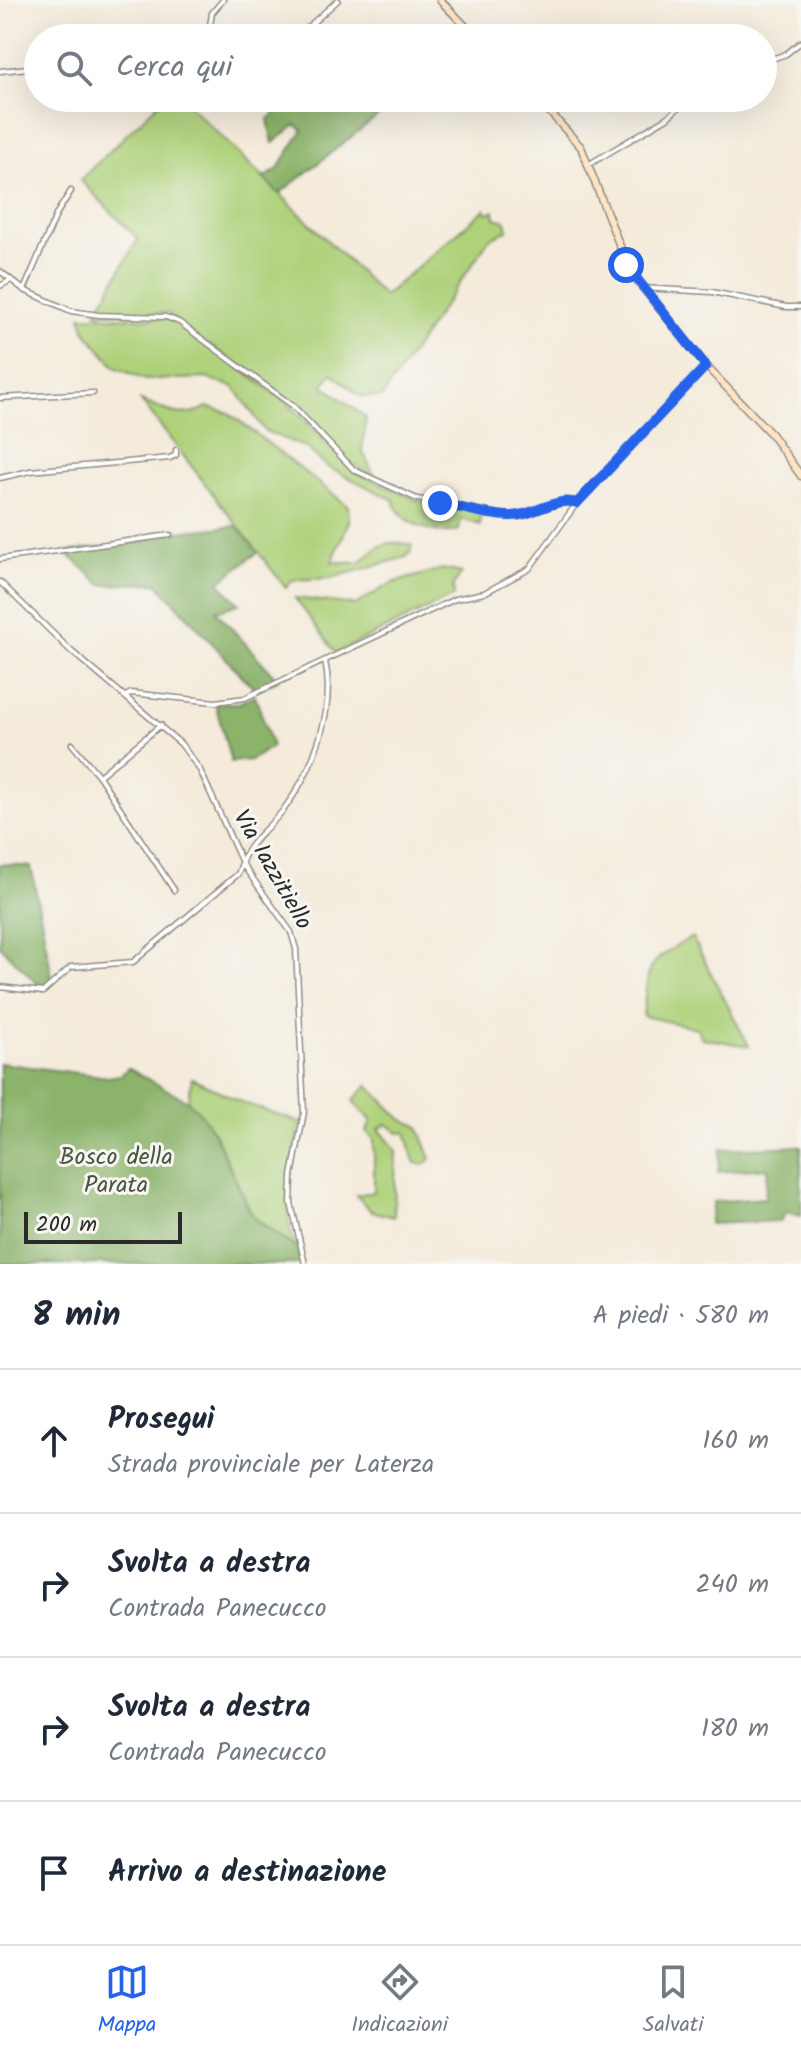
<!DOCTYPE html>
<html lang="it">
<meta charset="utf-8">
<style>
body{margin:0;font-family:Kalam,sans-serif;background:#f2f2f3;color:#1f2937}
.scale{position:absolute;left:24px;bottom:20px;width:158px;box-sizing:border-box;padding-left:8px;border:4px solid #2b2b2b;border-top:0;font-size:22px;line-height:28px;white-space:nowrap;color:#2b2b2b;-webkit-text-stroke:6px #f6f6f2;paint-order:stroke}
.stop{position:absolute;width:24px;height:24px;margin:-18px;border:6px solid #2563eb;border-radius:50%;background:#fff}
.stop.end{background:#2563eb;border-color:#fff;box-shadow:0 2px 8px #0008}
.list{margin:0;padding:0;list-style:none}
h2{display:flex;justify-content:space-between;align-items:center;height:104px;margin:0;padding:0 32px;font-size:34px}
h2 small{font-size:26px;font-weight:400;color:#747a83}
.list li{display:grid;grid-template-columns:52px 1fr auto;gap:24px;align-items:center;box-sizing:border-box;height:144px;padding:0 32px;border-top:2px solid #e0e1e3}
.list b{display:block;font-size:30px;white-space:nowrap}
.list p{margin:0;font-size:26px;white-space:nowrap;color:#747a83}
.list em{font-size:26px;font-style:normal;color:#747a83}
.icon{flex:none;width:44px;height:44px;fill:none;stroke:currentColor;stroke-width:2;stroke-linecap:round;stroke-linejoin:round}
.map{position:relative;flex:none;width:801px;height:1264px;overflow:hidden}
.search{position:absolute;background:#fff;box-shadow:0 8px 32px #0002;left:24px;right:24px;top:24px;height:88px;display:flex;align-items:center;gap:20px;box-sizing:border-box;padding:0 28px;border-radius:44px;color:#747a83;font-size:30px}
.sheet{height:680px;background:#fff}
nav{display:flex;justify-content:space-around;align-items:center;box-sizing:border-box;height:112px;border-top:2px solid #e0e1e3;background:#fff;font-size:22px;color:#747a83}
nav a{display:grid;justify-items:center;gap:4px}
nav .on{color:#2563eb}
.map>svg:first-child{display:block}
</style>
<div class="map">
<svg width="801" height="1264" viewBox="0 0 801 1264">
<rect width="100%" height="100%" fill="#f6f6f2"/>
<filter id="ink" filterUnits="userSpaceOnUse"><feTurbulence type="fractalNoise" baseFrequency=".0125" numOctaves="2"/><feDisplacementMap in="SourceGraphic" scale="16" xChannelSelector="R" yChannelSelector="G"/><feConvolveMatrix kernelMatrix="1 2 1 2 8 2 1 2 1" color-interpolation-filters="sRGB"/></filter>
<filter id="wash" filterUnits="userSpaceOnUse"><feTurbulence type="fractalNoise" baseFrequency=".006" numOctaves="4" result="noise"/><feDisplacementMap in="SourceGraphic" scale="32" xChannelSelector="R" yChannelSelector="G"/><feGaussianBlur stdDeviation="1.8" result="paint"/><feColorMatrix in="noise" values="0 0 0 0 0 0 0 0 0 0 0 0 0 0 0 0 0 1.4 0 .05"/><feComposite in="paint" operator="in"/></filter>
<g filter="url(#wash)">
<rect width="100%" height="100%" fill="#f4ebdb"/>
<g fill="#afd17a" stroke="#6d7e52" stroke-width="2">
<path d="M164 98H182L384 296 485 209 486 213 494 211 495 218 506 221 508 230 490 238 382 397H361L332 373 323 385 366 418 362 451 376 478 345 459 299 407 208 344 292 407 355 472 419 501 481 512 480 525 461 519 459 530C438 538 398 523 394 500L327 467 307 448 265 431 234 387 206 378 145 380 115 367 86 332 81 316 174 319 168 313H96L138 239 80 180Z"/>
<path d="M141 401C164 410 184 421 207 407L229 413 348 506 349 521 332 562 360 563C379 544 386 539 412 545V551L406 557 331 578 292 580 286 588Z"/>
<polygon points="443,569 462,573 453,586 454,596 336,653 295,598 355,605 392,583"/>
<path d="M692 937 749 1046 702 1038 697 1028 643 1016C649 962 645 964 692 937Z"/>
<path d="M192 1078 241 1102 301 1123C293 1163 278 1210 297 1249L253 1216 214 1133 188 1101Z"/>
<polygon points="368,1085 401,1119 418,1126 431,1159 424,1165 415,1163 406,1132 399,1133 387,1124 379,1129 396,1150 394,1217 371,1211 356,1195 374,1192 374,1139 367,1132 371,1120 353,1101"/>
</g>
<g fill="#8bb36a" stroke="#5b6f4a" stroke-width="2">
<polygon points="298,98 327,98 341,114 348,111 353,103 363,102 371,115 379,115 279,194 263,178 277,170 303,130 296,125 273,143 268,120 287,102"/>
<polygon points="237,526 258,552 219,582 239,604 216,611 278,680 255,690 157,583 102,585 65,552 142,542 155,534"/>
<polygon points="255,695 272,746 251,760 231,762 215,703 239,703"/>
<polygon points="0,864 31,867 53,981 44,990 0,946"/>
<polygon points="0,1063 108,1077 121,1075 128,1068 188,1101 201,1114 214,1133 249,1210 258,1222 297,1249 302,1264 0,1264"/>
<polygon points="801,1146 801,1216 786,1212 781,1221 709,1224 713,1202 765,1198 768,1168 718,1172 721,1149"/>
</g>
</g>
<g filter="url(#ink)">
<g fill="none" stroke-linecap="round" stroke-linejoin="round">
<defs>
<g id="minor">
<polyline points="208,38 212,13 223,0"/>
<polyline points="296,38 338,0"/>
<polyline points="763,62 786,54 801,42"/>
<polyline points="0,71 38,67"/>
<polyline points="221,98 222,98"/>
<polyline points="588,165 667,118 689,98"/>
<polyline points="0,271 24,290 71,311 99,315 166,317 179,322 293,406 354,470 417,499 509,516 523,516 559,503 577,503 706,366"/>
<polyline points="0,286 11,280"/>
<polyline points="642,288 712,292 786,307 801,307"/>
<polyline points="24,290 57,213 71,191"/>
<polyline points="0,398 93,393"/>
<polyline points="0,478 30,471 170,458 176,455 176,450"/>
<polyline points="0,559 170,535"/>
<polyline points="0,582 71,651 181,744 200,770 243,865 291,932 296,949 304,1112 292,1176 291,1203 305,1264"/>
<polyline points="126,696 131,693 215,702 245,698 455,599 484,593 529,569 577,503"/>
<polyline points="72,744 99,776 174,890"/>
<polyline points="99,776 161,725"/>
<path d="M0 987 43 992 71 967 133 962 238 874C241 868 241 863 244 857 252 839 273 824 284 809 313 771 336 710 325 661"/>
</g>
<g id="secondary">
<polyline points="440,0 477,38"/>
<polyline points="537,98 581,147 630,272 706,366 771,434 801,476"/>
</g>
</defs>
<use href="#minor" stroke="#908b83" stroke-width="7"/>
<use href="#secondary" stroke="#908b83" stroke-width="9"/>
<use href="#minor" stroke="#fff" stroke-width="4"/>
<use href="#secondary" stroke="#fee5c5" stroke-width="6"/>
</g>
</g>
<g fill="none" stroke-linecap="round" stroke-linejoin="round" filter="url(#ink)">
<path stroke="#2563eb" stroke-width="10" d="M440 503C462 507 486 516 509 516 533 517 554 496 577 503L706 366 626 265"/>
</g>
<g text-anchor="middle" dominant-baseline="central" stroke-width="6" stroke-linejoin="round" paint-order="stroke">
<g font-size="24" fill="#2b2b2b" stroke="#f6f6f2">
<text transform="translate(272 870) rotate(60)">Via Iazzitiello</text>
</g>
<g font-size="24" fill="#4c543f" stroke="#f6f6f2">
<text x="116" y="1157">Bosco della<tspan x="116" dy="28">Parata</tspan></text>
</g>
</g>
</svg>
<div class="scale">200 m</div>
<div class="stop" style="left:626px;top:265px"></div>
<div class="stop end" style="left:440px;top:503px"></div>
<div class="search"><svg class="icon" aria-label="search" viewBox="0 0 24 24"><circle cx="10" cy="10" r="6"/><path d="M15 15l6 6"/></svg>Cerca qui</div>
</div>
<section class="sheet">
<h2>8 min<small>A piedi · 580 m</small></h2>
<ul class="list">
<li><svg class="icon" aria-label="ahead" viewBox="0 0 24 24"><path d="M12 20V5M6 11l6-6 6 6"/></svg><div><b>Prosegui</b><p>Strada provinciale per Laterza</p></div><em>160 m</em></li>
<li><svg class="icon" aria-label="right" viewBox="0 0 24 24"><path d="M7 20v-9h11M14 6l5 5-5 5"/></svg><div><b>Svolta a destra</b><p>Contrada Panecucco</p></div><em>240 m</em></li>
<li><svg class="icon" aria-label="right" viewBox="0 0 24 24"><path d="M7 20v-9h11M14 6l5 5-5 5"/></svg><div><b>Svolta a destra</b><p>Contrada Panecucco</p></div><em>180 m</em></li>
<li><svg class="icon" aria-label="arrive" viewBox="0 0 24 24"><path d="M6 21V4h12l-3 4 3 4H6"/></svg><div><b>Arrivo a destinazione</b></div></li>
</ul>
</section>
<nav>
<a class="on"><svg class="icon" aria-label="map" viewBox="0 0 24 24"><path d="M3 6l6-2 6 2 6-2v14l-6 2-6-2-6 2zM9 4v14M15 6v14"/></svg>Mappa</a>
<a><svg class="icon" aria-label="directions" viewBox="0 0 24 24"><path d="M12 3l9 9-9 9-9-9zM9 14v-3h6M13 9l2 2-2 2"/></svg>Indicazioni</a>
<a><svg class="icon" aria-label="saved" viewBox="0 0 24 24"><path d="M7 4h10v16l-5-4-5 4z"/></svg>Salvati</a>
</nav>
